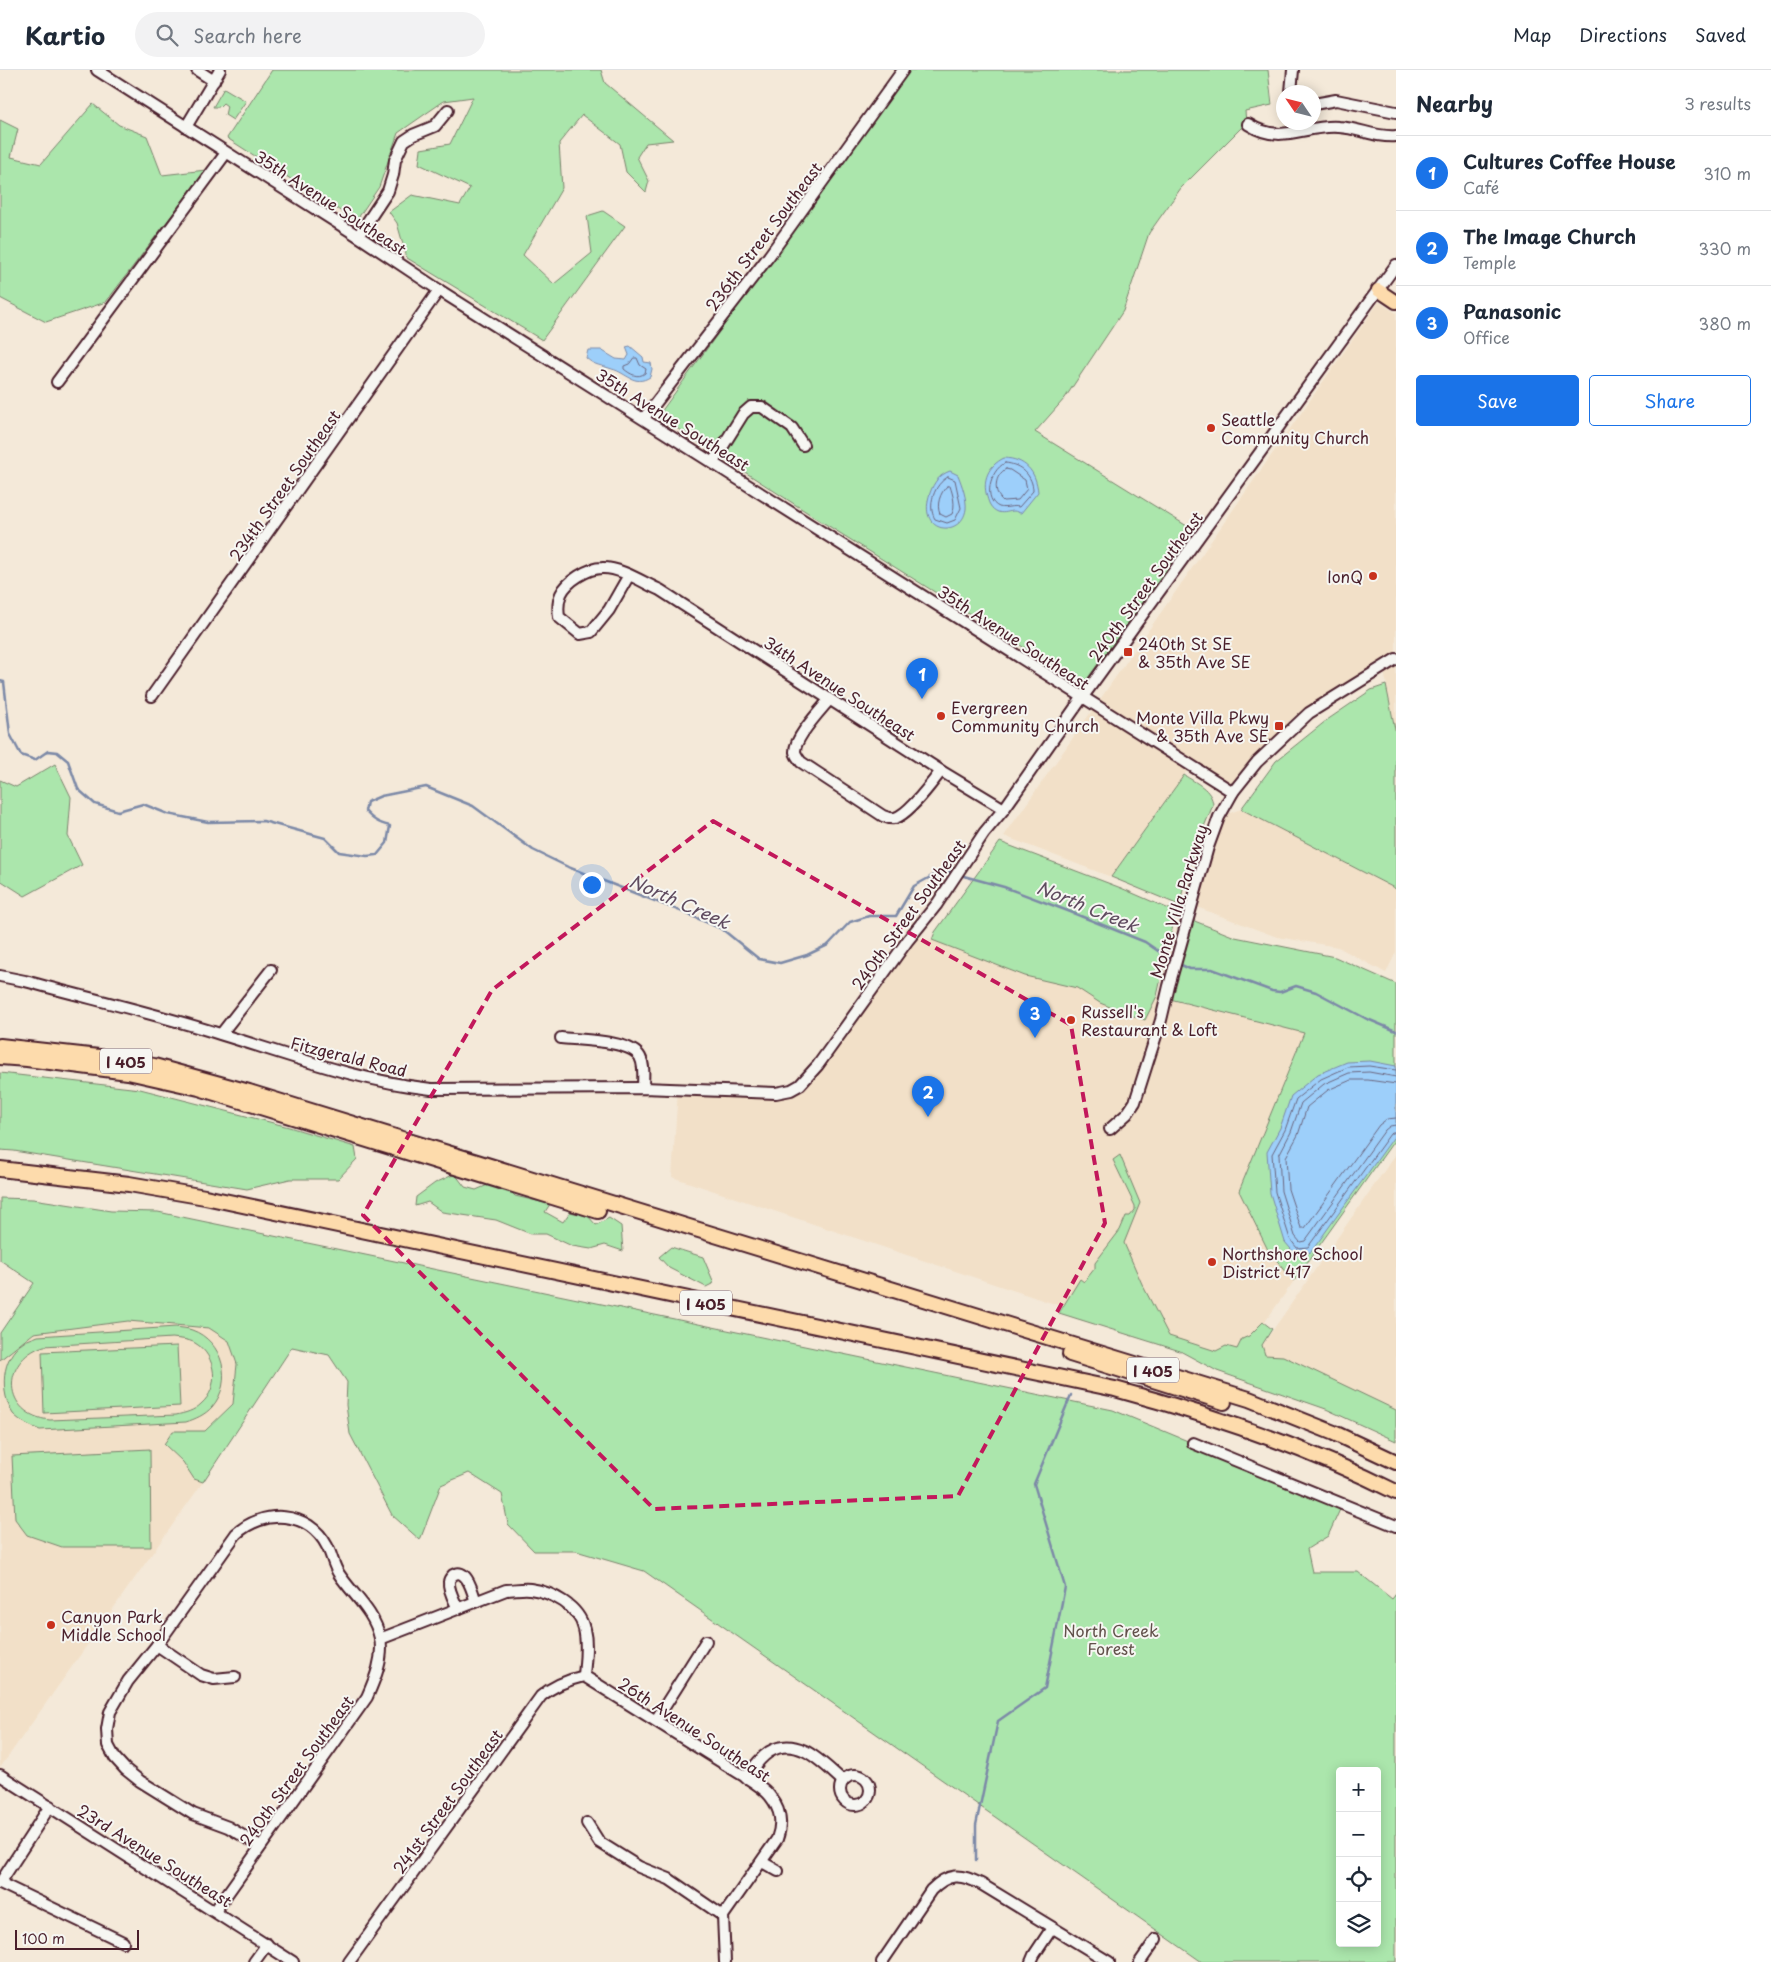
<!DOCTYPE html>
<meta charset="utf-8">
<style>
body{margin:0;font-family:"Playpen Sans",sans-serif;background:#f2f2f3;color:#1f2937}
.controls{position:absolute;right:15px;bottom:15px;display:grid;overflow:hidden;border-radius:5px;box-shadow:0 2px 12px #0003}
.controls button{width:45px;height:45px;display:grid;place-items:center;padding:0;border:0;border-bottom:1px solid #e0e1e3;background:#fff;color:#1f2937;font:25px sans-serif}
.compass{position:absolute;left:1276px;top:15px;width:45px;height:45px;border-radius:50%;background:#fff;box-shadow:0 2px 12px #0003;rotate:305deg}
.scale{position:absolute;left:15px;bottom:12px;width:124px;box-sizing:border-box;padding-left:5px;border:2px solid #4a1f2b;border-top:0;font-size:14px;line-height:18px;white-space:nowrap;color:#4a1f2b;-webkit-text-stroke:4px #f6f6f2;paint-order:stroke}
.you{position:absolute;left:591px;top:814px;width:18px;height:18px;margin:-12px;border:4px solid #fff;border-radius:50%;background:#1a73e8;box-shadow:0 0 0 8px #1a73e833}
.badge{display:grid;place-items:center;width:32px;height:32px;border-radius:50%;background:#1a73e8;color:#fff;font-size:16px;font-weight:700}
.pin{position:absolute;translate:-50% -41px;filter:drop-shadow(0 1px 2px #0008)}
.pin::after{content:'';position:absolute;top:26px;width:18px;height:15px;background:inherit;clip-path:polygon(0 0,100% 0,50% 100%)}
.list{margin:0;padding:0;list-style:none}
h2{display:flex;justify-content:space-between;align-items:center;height:65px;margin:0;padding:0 20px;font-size:21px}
h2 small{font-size:16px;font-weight:400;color:#747a83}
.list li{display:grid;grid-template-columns:32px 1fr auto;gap:15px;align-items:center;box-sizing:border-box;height:75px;padding:0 20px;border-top:1px solid #e0e1e3}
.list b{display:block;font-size:19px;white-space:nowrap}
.list p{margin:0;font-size:16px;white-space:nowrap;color:#747a83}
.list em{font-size:16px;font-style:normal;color:#747a83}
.actions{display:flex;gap:10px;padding:15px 20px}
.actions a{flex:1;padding:11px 0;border:1px solid #1a73e8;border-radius:5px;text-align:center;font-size:18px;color:#1a73e8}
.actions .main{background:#1a73e8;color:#fff}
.icon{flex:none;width:28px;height:28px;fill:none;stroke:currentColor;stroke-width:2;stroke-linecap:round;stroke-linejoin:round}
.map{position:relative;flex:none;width:1396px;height:1892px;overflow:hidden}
header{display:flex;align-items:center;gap:30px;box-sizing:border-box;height:70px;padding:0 25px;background:#fff;border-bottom:1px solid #e0e1e3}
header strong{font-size:24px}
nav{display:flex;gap:28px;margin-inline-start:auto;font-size:18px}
.search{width:350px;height:45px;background:#f2f2f3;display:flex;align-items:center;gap:12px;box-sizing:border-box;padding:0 18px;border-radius:28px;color:#747a83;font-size:19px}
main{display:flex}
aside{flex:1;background:#fff}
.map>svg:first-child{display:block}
</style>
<header>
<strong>Kartio</strong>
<div class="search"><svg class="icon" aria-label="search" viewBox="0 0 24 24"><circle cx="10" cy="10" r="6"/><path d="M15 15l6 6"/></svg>Search here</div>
<nav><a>Map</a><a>Directions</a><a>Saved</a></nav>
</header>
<main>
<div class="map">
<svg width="1396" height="1892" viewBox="0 0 1396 1892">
<rect width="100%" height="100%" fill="#f4e9d9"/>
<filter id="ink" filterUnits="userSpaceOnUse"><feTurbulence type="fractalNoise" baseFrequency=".02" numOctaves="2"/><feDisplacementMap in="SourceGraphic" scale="10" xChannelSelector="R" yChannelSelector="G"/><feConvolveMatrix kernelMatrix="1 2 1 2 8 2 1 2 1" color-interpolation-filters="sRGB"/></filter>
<g filter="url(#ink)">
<g fill="#f2e0c8">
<polygon points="1379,232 1396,243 1396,664 1382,590 1296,645 1232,715 1194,691 1111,807 1004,766"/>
<polygon points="1241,739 1396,819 1396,882 1386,903 1338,877 1277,867 1194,836 1219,747"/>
<polygon points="914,866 1304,963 1239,1121 1268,1180 1294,1211 1235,1294 672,1107 678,1019 776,1023 800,1015"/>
<polygon points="1396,1084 1396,1355 1254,1287"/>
<polygon points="128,1251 209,1258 229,1271 237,1294 233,1334 205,1361 174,1361 164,1374 183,1392 194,1409 203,1412 0,1698 0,1290 34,1263"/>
</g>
<g fill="#abe6ac" stroke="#7a826c" fill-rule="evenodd">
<polygon points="272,0 601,0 605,13 673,70 646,73 637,87 649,111 646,122 626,102 620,74 582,45 559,73 562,118 523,185 554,214 592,183 587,146 603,141 625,156 542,270 407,188 397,153 389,142 412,125 460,135 470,118 419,94 421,79 450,74 473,27 444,31 398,63 379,117 356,151 227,68"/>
<polygon points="903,0 1268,0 1272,35 1245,41 1246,53 1181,118 1149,163 1123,241 1065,328 1035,362 1195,461 1085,612 1076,610 819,450 658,346 772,189"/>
<polygon points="224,18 246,31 233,50 225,45 227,36 223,33 219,37 213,37"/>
<polygon points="93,34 119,55 147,66 162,105 206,100 106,232 46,252 0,228 0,50 18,59 11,87 41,94"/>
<polygon points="1386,615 1396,664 1396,819 1241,739 1276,691 1327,650 1371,620"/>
<polygon points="55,694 71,727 68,766 82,795 25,826 0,810 0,710 16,717"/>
<path d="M1184 705C1196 713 1212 719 1213 735L1193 783 1179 835 1111 807Z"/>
<polygon points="1000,772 1121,818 1176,842 1157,926 1145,950 1127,944 1100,933 1077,918 1025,906 932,870 935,862"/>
<polygon points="1192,850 1235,867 1335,887 1396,914 1396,1068 1294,1211 1268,1180 1239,1121 1304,963 1170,929"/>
<polygon points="0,1003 140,1019 289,1057 355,1077 357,1089 338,1109 290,1109 247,1119 14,1081 0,1080"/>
<polygon points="1120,1085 1140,1133 1124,1173 1142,1214 1169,1266 1216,1281 1226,1276 1237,1279 1242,1269 1249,1266 1263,1252 1272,1259 1262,1275 1265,1285 1283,1286 1396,1340 1396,1371 1326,1339 1217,1301 1180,1281 1059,1243 1080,1209 1084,1212 1095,1198 1095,1193 1120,1160 1126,1146 1130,1146 1135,1140 1135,1136 1113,1090"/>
<polygon points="455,1104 465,1117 476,1120 490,1114 505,1115 515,1126 550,1134 545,1142 563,1152 570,1142 588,1146 596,1155 609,1148 621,1156 623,1181 605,1175 591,1179 572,1176 546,1164 531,1164 496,1150 442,1142 428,1132 415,1136 416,1127 435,1113"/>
<path d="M0 1128 33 1129 111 1141 158 1142 1113 1340 1342 1435 1328 1466 1307 1479 1312 1502H1358L1392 1529 1396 1524V1892H1202L644 1501 576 1481H534L508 1454 502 1424 469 1403 441 1415 420 1470 392 1445 350 1364 346 1335 347 1312 329 1285 292 1277 203 1412 194 1409 183 1392 164 1374 173 1361H205L233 1334 237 1294 229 1271 209 1258 128 1251 34 1263 0 1290V1263L34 1213 0 1190ZM1340 1701H1377V1873H1340Z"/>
<polygon points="671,1177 703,1187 714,1213 706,1217 669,1198 659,1187"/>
<path d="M176 1257C181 1258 187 1258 192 1260 223 1271 234 1312 212 1337 205 1345 195 1349 186 1352L40 1360C30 1356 21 1352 13 1344 0 1323 0 1287 24 1272 28 1269 34 1268 38 1266ZM172 1268C180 1269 188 1269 195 1273 217 1286 220 1318 201 1334 194 1341 185 1343 176 1345L50 1350C2 1345 0 1290 44 1276Z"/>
<polygon points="177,1276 180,1336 44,1343 42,1282"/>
<polygon points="150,1379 151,1477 62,1477 27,1465 15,1449 12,1386"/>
</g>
<g fill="#9dcffa" stroke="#7c89a7">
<path d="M630 276 643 287 644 292 651 293 652 299 650 307C634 317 627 303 612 299 601 295 595 296 586 288L588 280H601L616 289 626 290 629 285 626 277Z"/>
<path d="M1004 388C1025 389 1036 401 1038 422L1021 443C1018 443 1016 441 1014 441 1009 441 1004 444 998 442 991 439 989 434 987 427 982 410 988 396 1004 388Z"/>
<path d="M950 401 958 405C962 415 967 429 966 439 962 468 916 465 930 423 934 412 939 405 950 401Z"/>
<polygon points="1370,991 1396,996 1396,1064 1311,1182 1296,1185 1285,1172 1270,1123 1267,1082 1280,1058 1291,1026 1318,1004 1347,992"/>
</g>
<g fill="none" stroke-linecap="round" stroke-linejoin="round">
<g stroke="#6b657e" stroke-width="1">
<path d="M634 288H637L640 295 646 299 645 303C638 309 630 304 624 299V296L629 294Z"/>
<path d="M1005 393C1021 394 1033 406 1033 421L1019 437C1012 435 1006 439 999 437 983 430 989 401 1005 393Z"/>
<path d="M1006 399 1010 400 1025 410 1027 419 1018 430 1003 431C993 423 994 405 1006 399Z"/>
<path d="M948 407 955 410 961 438 955 450 947 453 935 449C927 436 934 414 948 407Z"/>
<path d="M947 416H950C953 425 956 435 952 444L946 447 940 444C936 435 940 423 947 416Z"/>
<polyline points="1396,1000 1369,996 1348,997 1321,1009 1296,1029 1285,1060 1272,1084 1275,1122 1290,1169 1297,1178 1308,1177 1390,1064 1396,1062"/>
<polyline points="1396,1007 1369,1002 1349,1003 1324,1014 1301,1033 1291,1062 1279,1085 1281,1121 1295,1166 1300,1172 1305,1171 1385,1060 1390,1056 1396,1055"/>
<polyline points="1396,1014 1368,1010 1351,1010 1328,1020 1307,1037 1298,1065 1286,1087 1288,1119 1301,1158 1305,1158 1379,1055 1387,1049 1396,1048"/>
</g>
<g stroke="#7c89a7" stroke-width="2.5">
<path d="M0 611 4 612 10 664 21 685 35 690 48 681 57 682 68 691 78 719 95 734 118 741 143 734 168 744 208 752 263 751 325 768 339 782 367 786 377 785 387 773 390 756C378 753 373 750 365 741L367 732 381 726 426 717 473 736 533 780 568 797 683 842 722 859 759 889 780 893 807 885 828 875 850 852 869 846H896L914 816 943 800 955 803"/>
<polyline points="960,805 1004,817 1068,841 1145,872 1174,892"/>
<polyline points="1179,894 1190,899 1212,899 1272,921 1280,922 1296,916 1316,922 1365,948 1396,961"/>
<polyline points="976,1790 976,1755 998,1651 1045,1618 1065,1517 1034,1414 1071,1325"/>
</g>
<defs>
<g id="minor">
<polyline points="97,0 358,166 439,220 1233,722"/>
<polyline points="197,0 214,11"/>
<polyline points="1291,22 1293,0"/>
<polyline points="1314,34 1336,30 1396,42"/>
<path d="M1248 54C1282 76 1305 54 1339 57 1359 58 1376 68 1396 66"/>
<polyline points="186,57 220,0"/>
<polyline points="358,166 388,121 393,105 395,90 404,71 413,65 435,56 448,40"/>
<polyline points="57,312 226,83"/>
<polyline points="644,348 769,186 903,0"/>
<polyline points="713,392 743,344 751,337 762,337 792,358 803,375"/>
<path d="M629 505 609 540 591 562 580 564 559 547C558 540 558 531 561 524 567 511 588 498 602 498 620 497 644 513 660 520L941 701 1004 739"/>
<polyline points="152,626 439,220"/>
<path d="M829 630C820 641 794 668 795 682 796 686 798 688 801 692L883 746C888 748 891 749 895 748 909 744 932 713 941 701"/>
<path d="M0 906 25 911C91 929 158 944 223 965 292 986 359 1011 431 1019L643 1018 776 1023 791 1020 800 1015 818 995 908 870 937 834 984 763 1004 739 1082 628 1396 195"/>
<polyline points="221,964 271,900"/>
<path d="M561 968C580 970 631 970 640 987 645 996 643 1008 643 1018"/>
<polyline points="1110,1059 1127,1044 1135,1032 1161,950 1169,916 1208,777 1219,747 1233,722 1257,692 1309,643 1396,589"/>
<polyline points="1193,1373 1396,1456"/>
<path d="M458 1539C455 1532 448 1520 449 1512 449 1509 451 1507 453 1505 467 1496 473 1524 476 1532"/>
<path d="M380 1569 506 1520C514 1520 523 1518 530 1519 552 1522 579 1536 584 1559 588 1575 585 1591 584 1606"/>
<polyline points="157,1575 201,1605 214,1609 235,1607"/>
<path d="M584 1606C631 1635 677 1664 723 1693 736 1702 761 1714 770 1726 781 1740 783 1753 777 1769L723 1846 725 1892"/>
<polyline points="656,1650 706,1571"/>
<polyline points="0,1705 293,1892"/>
<circle cx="855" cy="1720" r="15"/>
<path d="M746 1708C752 1699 760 1688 769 1682 798 1664 823 1694 843 1711"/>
<polyline points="587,1753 599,1772 639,1797 669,1809 723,1846"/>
<polyline points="762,1792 778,1801"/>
<polyline points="0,1813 123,1872"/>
<polyline points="0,1813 50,1736"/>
<path d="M215 1841 367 1627C375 1609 384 1588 380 1568 374 1541 353 1525 339 1504 333 1495 332 1485 327 1476 308 1440 263 1439 236 1464L157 1575 128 1611 110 1642 107 1659 108 1675 115 1688 125 1699 140 1711 193 1744 228 1757 260 1776"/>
<polyline points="254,1892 267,1874"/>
<path d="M349 1892 541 1626C554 1615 567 1610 584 1606"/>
<path d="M882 1892 931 1820C948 1803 960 1803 981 1814L1109 1892"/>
<polyline points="1031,1892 1034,1885 1052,1858"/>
<polyline points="1140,1892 1156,1869"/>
</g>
<polyline id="major" points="1378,220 1396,232"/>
<g id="highway">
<polyline points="0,976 108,988 154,996 249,1022 1249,1329 1334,1363 1396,1392"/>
<polyline points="0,987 27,989 128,1002 199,1018 598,1141"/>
<path d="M0 1099 129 1114 205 1127 1115 1319C1212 1345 1306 1377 1396 1422"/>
<polyline points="1070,1284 1224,1332"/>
</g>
</defs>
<use href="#minor" stroke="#4a1f2b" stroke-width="14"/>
<use href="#major" stroke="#4a1f2b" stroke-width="16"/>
<use href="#highway" stroke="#4a1f2b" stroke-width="18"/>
<use href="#minor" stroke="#f6f6f2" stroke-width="10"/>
<use href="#major" stroke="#fddbac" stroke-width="12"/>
<use href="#highway" stroke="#fddbac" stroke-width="14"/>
</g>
</g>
<path fill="none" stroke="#c2185b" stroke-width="4" stroke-dasharray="10 6" stroke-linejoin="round" d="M713 751 1071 955 1105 1153 958 1426 654 1439 363 1145 492 920Z"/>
<g fill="#c8321e" stroke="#f6f6f2" stroke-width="2">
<circle cx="1211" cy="358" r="5"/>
<circle cx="1373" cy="506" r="5"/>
<rect x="1123" y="577" width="10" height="10" rx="2.5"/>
<circle cx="941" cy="646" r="5"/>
<rect x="1274" y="651" width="10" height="10" rx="2.5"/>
<circle cx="1071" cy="950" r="5"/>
<circle cx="1212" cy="1192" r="5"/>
<circle cx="51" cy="1555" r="5"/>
</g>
<g text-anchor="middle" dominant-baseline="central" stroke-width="4" stroke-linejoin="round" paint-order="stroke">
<g fill="#f6f6f2" stroke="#7e6067" stroke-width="1">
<rect x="100" y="978.5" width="52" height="25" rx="4"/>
<rect x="680" y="1220.5" width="52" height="25" rx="4"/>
<rect x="1127" y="1287.5" width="52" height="25" rx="4"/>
</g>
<g font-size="15" font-weight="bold" fill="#4a1f2b">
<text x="126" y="991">I 405</text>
<text x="706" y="1233">I 405</text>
<text x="1153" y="1300">I 405</text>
</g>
<g font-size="16" fill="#4a1f2b" stroke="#f6f6f2">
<text transform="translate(331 132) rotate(33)">35th Avenue Southeast</text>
<text transform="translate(763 166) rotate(-53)">236th Street Southeast</text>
<text transform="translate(673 349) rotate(32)">35th Avenue Southeast</text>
<text transform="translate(284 415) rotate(-55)">234th Street Southeast</text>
<text transform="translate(1145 516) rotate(-54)">240th Street Southeast</text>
<text transform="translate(1014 567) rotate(33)">35th Avenue Southeast</text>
<text transform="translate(840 618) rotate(33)">34th Avenue Southeast</text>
<text transform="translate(1178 831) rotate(-73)">Monte Villa Parkway</text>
<text transform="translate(908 844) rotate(-54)">240th Street Southeast</text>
<text transform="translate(349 986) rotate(14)">Fitzgerald Road</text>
<text transform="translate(695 1659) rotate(33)">26th Avenue Southeast</text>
<text transform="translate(296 1700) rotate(-54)">240th Street Southeast</text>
<text transform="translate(447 1731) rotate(-54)">241st Street Southeast</text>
<text transform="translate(155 1785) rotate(32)">23rd Avenue Southeast</text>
</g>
<g font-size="16" fill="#4a1f2b" stroke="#f6f6f2" text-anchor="start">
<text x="1221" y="349">Seattle<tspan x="1221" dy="18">Community Church</tspan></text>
<text x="1363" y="506" text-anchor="end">IonQ</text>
<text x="1138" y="573">240th St SE<tspan x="1138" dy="18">&amp; 35th Ave SE</tspan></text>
<text x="951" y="637">Evergreen<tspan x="951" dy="18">Community Church</tspan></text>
<text x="1269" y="647" text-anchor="end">Monte Villa Pkwy<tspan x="1269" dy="18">&amp; 35th Ave SE</tspan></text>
<text x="1081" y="941">Russell's<tspan x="1081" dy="18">Restaurant &amp; Loft</tspan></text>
<text x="1222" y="1183">Northshore School<tspan x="1222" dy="18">District 417</tspan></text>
<text x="61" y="1546">Canyon Park<tspan x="61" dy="18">Middle School</tspan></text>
</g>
<g font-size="16" fill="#62514b" stroke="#f6f6f2">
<text x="1111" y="1560">North Creek<tspan x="1111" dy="18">Forest</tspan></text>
</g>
<g font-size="18" font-style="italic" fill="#5f4b5f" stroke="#f6f6f2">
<text transform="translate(680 831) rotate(24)">North Creek</text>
<text transform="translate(1088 836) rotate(22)">North Creek</text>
</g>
</g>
</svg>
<div class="controls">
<button>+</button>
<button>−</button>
<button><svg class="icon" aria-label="locate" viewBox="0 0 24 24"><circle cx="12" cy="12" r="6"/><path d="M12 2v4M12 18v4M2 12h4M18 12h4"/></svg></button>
<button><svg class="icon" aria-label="layers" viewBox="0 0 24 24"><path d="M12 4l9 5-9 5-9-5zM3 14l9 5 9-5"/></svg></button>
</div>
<svg class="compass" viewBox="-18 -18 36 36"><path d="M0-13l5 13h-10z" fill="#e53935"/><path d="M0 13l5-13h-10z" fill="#747a83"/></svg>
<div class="scale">100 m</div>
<div class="you"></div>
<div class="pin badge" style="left:922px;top:629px">1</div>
<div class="pin badge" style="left:928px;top:1047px">2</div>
<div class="pin badge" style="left:1035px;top:968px">3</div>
</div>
<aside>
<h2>Nearby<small>3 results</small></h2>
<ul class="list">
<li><span class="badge">1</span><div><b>Cultures Coffee House</b><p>Café</p></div><em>310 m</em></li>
<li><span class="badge">2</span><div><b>The Image Church</b><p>Temple</p></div><em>330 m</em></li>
<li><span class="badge">3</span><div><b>Panasonic</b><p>Office</p></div><em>380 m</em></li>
</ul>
<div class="actions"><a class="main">Save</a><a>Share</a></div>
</aside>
</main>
